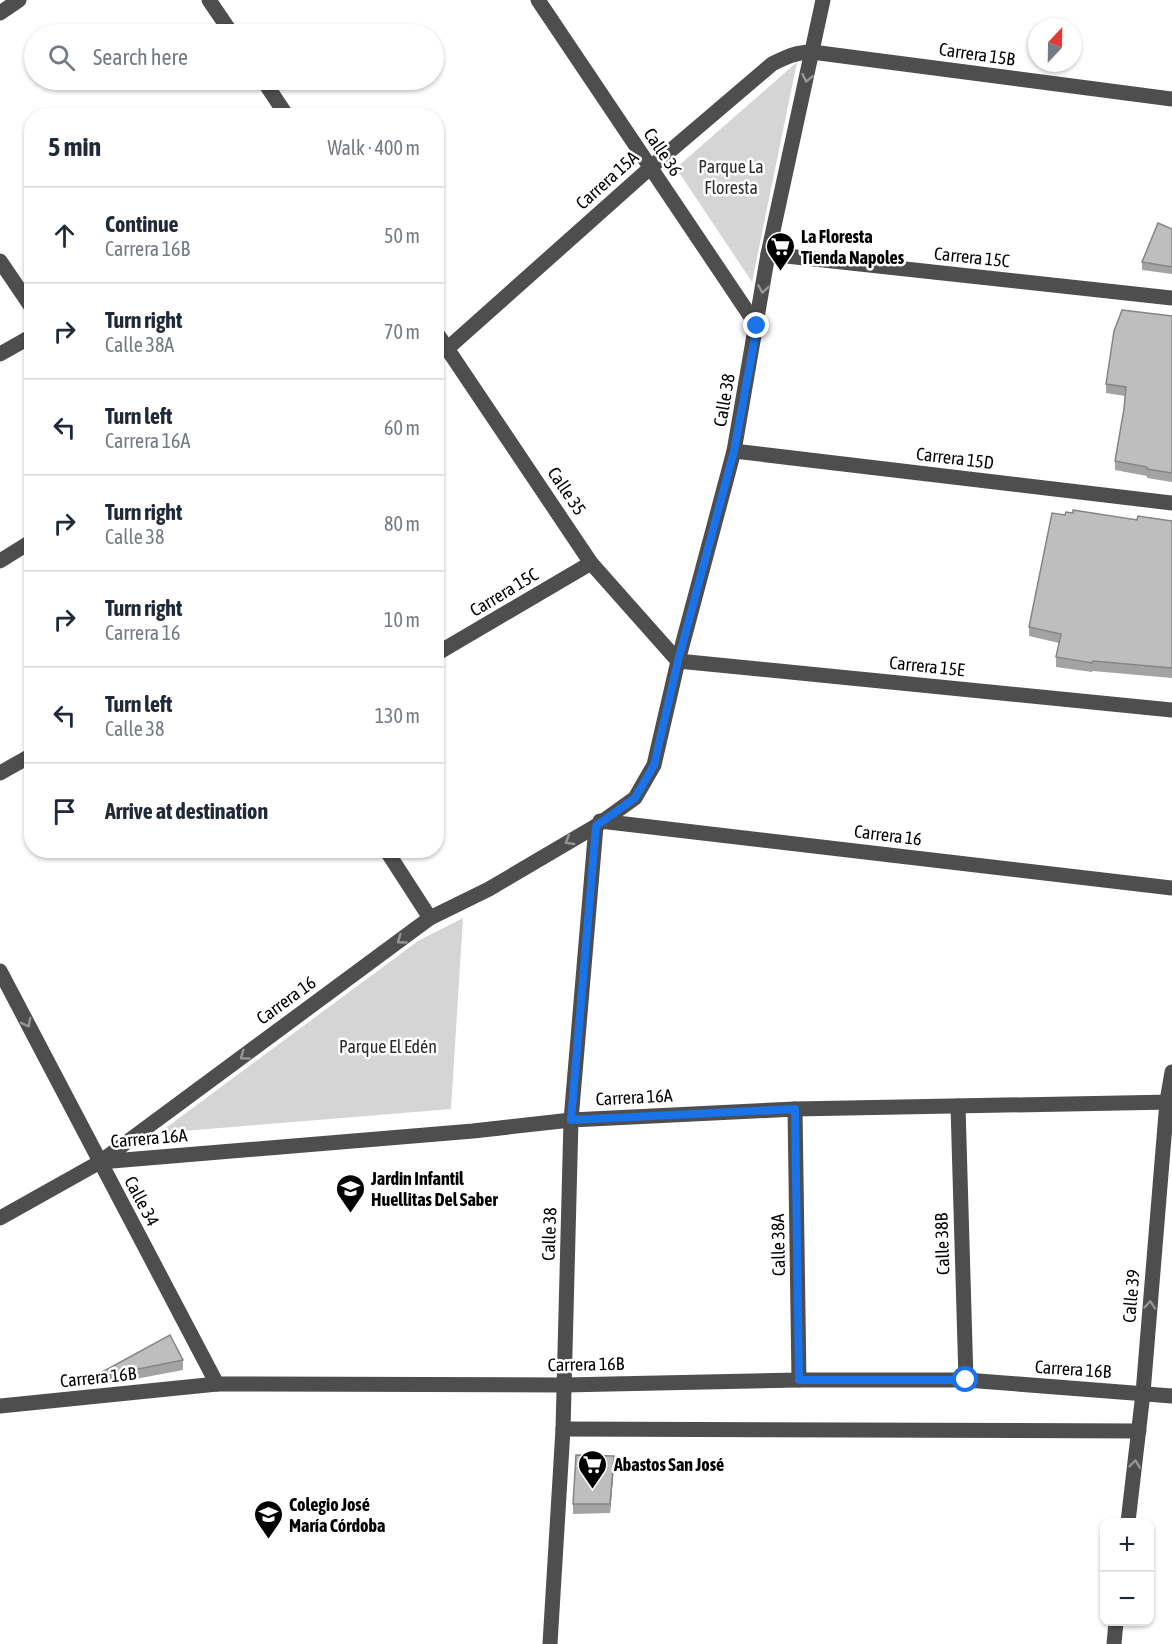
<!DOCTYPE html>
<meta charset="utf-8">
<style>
body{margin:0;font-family:"Asap Condensed",sans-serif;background:#f2f2f3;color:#1f2937}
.controls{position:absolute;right:18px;bottom:18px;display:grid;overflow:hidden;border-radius:12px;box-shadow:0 2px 4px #0004}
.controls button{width:54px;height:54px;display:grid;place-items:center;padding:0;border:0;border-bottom:2px solid #e0e1e3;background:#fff;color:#1f2937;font:30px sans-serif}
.compass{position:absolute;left:1028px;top:18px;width:54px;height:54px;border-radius:50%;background:#fff;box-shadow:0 2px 4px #0004;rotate:22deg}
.stop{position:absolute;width:18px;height:18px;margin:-14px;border:4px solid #1a73e8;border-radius:50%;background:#fff}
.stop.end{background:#1a73e8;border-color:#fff;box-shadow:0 2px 6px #0008}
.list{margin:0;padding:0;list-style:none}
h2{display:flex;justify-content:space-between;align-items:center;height:78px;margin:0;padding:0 24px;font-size:26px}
h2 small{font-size:20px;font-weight:400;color:#747a83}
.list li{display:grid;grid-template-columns:39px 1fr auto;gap:18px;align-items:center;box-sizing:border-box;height:96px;padding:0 24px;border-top:2px solid #e0e1e3}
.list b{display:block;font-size:22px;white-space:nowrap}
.list p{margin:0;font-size:20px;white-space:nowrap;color:#747a83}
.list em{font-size:20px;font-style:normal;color:#747a83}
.icon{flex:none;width:33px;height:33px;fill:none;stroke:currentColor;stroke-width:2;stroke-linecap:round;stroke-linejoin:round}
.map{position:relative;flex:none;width:1172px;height:1644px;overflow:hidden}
.search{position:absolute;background:#fff;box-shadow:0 2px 4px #0004;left:24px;top:24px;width:420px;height:66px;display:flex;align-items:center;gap:15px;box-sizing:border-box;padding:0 21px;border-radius:33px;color:#747a83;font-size:22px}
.panel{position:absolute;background:#fff;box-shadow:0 2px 4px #0004;left:24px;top:108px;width:420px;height:750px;border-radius:24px}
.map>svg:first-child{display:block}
</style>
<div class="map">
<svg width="1172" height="1644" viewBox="0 0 1172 1644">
<rect width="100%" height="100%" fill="#fff"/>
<g fill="#d5d5d5">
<polygon points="797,62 752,282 676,168"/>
<polygon points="463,918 451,1109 159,1133 418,941"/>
</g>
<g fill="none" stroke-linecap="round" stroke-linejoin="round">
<g stroke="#4e4e4e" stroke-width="15">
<polyline points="209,0 232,34"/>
<polyline points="538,0 757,326"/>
<polyline points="0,13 19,0"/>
<polyline points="263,80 287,116"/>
<polyline points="768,254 1172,298"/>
<polyline points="0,261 32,308"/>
<polyline points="436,332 591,563 678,661 1172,710"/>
<polyline points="0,354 32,336"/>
<path d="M436 354 448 348 650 168 772 64C786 57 796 52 812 52L1172 99"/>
<polyline points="734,451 1172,503"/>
<polyline points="0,561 32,541"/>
<polyline points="436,654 591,563"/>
<polyline points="0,773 32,755"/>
<polyline points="600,821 1172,888"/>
<polyline points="386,850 430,918"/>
<polyline points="0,971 217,1384"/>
<polyline points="958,1106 966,1380"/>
<polyline points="795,1109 799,1380"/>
<polyline points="100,1162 473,1131 571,1120 795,1109 1172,1102"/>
<polyline points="0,1218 100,1162 430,918 489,889 596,826 635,798 654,765 678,661 734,451 768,254 823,0"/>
<polyline points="0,1406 217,1384 564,1385 799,1380 966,1380 1172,1396"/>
<polyline points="563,1429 1139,1431"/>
<polyline points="1128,1522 1143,1393 1167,1101 1172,1072"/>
<polyline points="550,1644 563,1429 571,1120 596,826"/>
<polyline points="1114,1644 1116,1622"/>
</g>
</g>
<g fill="#a3a3a3">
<polygon points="1172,229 1172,274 1142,270 1142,262"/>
<polygon points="1172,316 1172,482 1147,478 1147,476 1115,470 1115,461 1124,409 1125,396 1106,393 1106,384"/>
<polygon points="1065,515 1137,520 1172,521 1172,678 1093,671 1092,672 1056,667 1056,657 1059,643 1029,636 1029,627"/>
<polygon points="183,1360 183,1370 104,1385 102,1381 102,1372"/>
<polygon points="614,1466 610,1513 573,1514 573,1504"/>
</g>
<polygon fill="#858585" points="614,1456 614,1466 610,1513 610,1504"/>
<g fill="#bebebe" stroke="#858585" stroke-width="1.5">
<polygon points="1158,223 1172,229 1172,267 1142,262"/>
<polygon points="1122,310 1172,316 1172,473 1147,469 1147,467 1115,461 1124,409 1126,387 1106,384 1114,331"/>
<polygon points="1073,510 1137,520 1138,516 1172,521 1172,668 1093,661 1092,663 1056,657 1061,634 1029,627 1052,513 1065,515 1066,512 1073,513"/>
<polygon points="170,1335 183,1360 104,1376 102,1372"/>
<polygon points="576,1455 614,1456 610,1504 573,1504"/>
</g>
<defs><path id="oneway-chevron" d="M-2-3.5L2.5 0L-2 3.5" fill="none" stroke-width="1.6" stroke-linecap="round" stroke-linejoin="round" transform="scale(1.5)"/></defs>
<g stroke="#959595">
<use href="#oneway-chevron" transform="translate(807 78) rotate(102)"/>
<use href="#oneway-chevron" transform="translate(763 289) rotate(99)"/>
<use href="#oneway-chevron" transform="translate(569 841) rotate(149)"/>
<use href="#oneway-chevron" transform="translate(401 940) rotate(144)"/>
<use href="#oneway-chevron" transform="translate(27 1023) rotate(62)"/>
<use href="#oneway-chevron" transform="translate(244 1056) rotate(144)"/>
<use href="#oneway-chevron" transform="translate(1150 1305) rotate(-85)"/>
<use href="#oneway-chevron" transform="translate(1135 1464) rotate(-83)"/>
</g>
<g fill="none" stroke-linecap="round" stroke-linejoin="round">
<polyline stroke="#1a73e8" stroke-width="8" points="757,326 734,451 678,661 654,765 635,798 596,826 571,1120 795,1109 799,1380 966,1380"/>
</g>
<defs>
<symbol id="supermarket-pin" viewBox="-11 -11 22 30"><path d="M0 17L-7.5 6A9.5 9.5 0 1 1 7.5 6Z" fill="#000" stroke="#fff"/><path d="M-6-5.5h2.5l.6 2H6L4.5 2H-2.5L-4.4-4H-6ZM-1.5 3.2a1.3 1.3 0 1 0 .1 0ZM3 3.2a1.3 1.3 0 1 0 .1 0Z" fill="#fff"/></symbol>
<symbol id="school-pin" viewBox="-11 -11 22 30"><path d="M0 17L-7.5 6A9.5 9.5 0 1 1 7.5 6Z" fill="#000" stroke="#fff"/><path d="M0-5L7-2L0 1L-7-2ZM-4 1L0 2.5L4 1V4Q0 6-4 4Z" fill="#fff"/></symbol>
</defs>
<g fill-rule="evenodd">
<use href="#supermarket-pin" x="764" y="230" width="33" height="45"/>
<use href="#school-pin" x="334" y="1172" width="33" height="45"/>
<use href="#supermarket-pin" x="576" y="1448" width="33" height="45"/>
<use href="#school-pin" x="252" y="1498" width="33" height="45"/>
</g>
<g text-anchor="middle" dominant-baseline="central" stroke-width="5" stroke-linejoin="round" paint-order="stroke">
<g font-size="18" fill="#000" stroke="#fff">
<text transform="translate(977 54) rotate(8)">Carrera 15B</text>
<text transform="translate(663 152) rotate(56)">Calle 36</text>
<text transform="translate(607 180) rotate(-42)">Carrera 15A</text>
<text transform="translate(972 257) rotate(6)">Carrera 15C</text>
<text transform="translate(724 400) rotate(-80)">Calle 38</text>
<text transform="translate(955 458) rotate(7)">Carrera 15D</text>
<text transform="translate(567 491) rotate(56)">Calle 35</text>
<text transform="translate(504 592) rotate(-31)">Carrera 15C</text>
<text transform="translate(927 666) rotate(6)">Carrera 15E</text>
<text transform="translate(888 835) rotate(7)">Carrera 16</text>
<text transform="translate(286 1000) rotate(-36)">Carrera 16</text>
<text transform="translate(634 1097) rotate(-3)">Carrera 16A</text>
<text transform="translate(149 1138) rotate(-5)">Carrera 16A</text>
<text transform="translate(142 1201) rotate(62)">Calle 34</text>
<text transform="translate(549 1234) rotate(-88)">Calle 38</text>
<text transform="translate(942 1244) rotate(-92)">Calle 38B</text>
<text transform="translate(778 1245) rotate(-91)">Calle 38A</text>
<text transform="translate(1131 1296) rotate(-85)">Calle 39</text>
<text transform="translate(586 1364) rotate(-1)">Carrera 16B</text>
<text transform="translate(1073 1369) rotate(4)">Carrera 16B</text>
<text transform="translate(98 1377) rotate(-6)">Carrera 16B</text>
</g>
<g font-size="18" fill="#2c2c2c" stroke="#fff">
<text x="731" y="166">Parque La<tspan x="731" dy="21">Floresta</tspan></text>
<text x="388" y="1046">Parque El Edén</text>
</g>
<g font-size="18" font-weight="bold" fill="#000" stroke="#fff" text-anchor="start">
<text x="801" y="236">La Floresta<tspan x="801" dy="21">Tienda Napoles</tspan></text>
<text x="371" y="1178">Jardin Infantil<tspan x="371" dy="21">Huellitas Del Saber</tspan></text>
<text x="614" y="1464">Abastos San José</text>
<text x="289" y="1504">Colegio José<tspan x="289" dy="21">María Córdoba</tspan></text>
</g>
</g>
</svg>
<div class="controls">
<button>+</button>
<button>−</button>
</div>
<svg class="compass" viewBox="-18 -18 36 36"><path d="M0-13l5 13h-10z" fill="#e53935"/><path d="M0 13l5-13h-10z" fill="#747a83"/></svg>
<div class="stop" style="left:966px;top:1380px"></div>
<div class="stop end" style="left:757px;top:326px"></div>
<div class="search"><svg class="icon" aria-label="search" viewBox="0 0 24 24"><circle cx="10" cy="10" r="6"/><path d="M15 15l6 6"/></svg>Search here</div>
<section class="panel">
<h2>5 min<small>Walk · 400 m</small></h2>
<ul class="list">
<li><svg class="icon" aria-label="ahead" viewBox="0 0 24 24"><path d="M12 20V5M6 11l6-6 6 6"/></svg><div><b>Continue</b><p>Carrera 16B</p></div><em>50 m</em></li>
<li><svg class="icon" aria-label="right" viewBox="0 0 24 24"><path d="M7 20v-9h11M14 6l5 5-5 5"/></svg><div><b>Turn right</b><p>Calle 38A</p></div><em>70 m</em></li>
<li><svg class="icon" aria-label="left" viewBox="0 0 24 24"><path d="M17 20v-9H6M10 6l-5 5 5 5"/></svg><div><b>Turn left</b><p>Carrera 16A</p></div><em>60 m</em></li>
<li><svg class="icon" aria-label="right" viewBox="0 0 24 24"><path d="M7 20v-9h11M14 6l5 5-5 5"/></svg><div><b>Turn right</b><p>Calle 38</p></div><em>80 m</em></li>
<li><svg class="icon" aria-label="right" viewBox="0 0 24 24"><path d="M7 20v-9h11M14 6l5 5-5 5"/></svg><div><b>Turn right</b><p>Carrera 16</p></div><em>10 m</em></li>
<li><svg class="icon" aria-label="left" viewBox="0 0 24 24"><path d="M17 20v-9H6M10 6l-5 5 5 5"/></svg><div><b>Turn left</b><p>Calle 38</p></div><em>130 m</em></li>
<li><svg class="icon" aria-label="arrive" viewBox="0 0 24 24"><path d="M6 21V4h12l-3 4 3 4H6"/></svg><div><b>Arrive at destination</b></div></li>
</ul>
</section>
</div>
